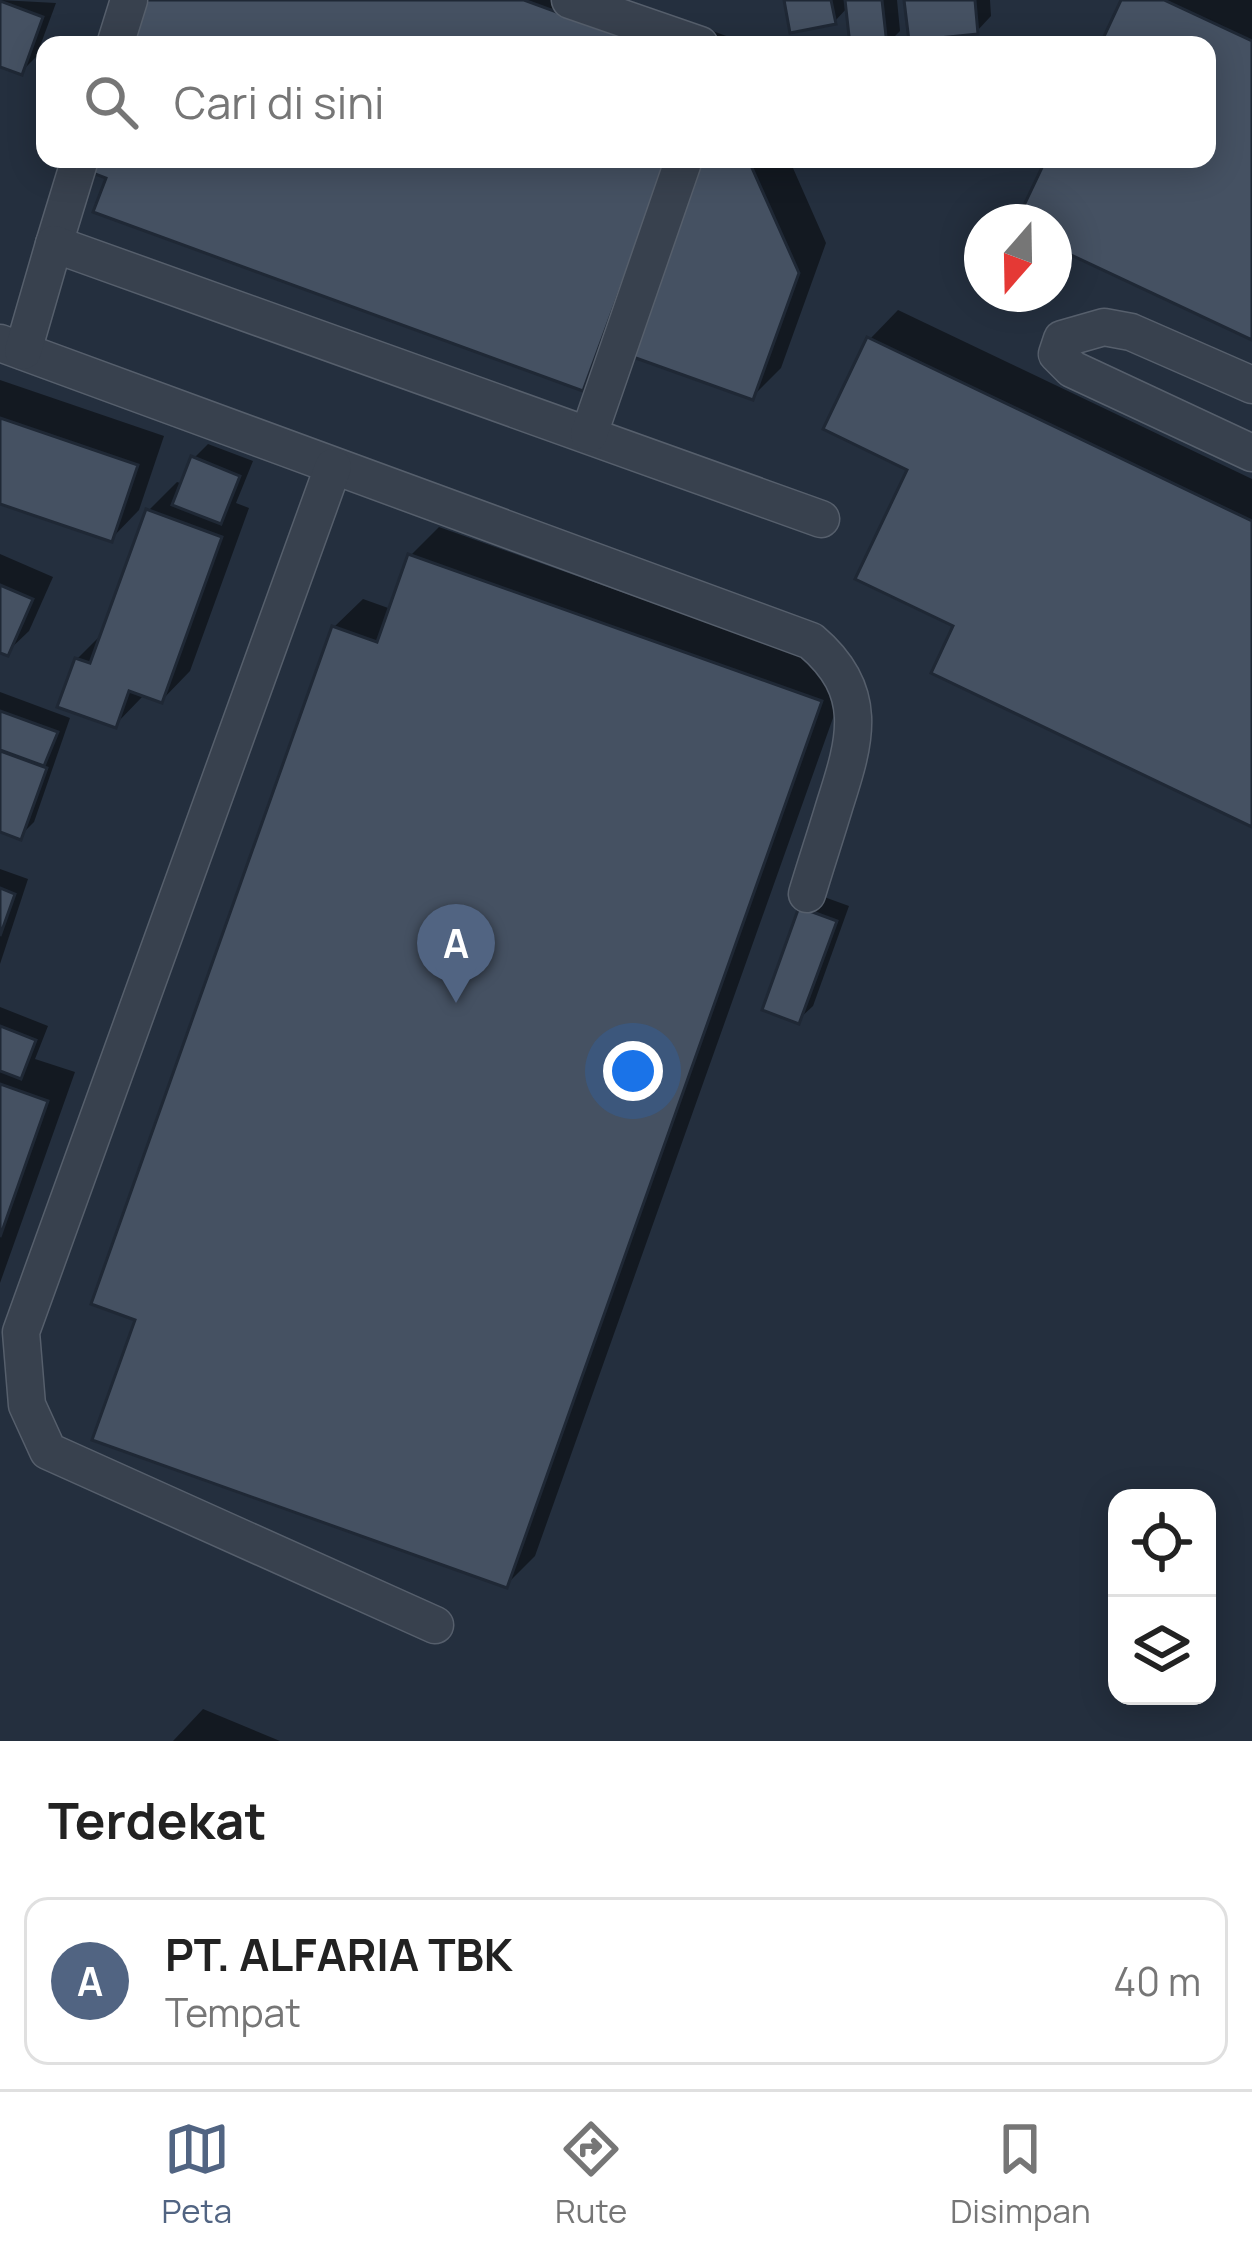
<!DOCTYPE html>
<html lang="id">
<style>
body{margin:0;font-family:Manrope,sans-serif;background:#f2f2f2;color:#222}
.controls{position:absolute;right:36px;bottom:36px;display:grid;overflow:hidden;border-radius:24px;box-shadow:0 6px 30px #0003}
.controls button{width:108px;height:108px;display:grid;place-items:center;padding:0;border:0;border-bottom:3px solid #e0e0e0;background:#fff;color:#222;font:60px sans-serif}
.compass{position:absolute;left:964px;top:204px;width:108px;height:108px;border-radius:50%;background:#fff;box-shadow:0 6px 30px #0003;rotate:200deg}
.you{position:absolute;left:633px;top:1071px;width:42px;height:42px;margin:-30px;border:9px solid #fff;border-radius:50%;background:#1a73e8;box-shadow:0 0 0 18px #1a73e833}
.badge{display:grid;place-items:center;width:78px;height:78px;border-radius:50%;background:#516482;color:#fff;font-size:39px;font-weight:700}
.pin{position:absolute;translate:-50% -99px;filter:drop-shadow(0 3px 6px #0008)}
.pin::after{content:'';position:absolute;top:63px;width:42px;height:36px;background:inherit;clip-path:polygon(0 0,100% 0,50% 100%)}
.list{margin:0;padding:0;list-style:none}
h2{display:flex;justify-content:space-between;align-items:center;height:156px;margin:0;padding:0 48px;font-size:51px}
h2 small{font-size:39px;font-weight:400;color:#767676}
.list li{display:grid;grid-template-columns:78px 1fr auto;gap:36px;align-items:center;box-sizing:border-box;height:168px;margin:0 24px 24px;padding:0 24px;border:3px solid #e0e0e0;border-radius:24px}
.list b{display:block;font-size:45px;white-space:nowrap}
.list p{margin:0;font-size:39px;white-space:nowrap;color:#767676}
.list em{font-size:39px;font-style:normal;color:#767676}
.icon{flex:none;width:66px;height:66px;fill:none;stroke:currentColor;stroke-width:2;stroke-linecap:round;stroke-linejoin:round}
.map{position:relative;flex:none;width:1252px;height:1741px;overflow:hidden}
.search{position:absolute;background:#fff;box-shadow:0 6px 30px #0003;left:36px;right:36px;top:36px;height:132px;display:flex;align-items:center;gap:30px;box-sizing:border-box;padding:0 42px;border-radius:24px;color:#767676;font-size:45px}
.sheet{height:348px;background:#fff}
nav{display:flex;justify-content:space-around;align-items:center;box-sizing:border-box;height:168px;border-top:3px solid #e0e0e0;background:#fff;font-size:33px;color:#767676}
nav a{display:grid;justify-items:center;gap:6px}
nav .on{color:#516482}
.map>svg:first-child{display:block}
</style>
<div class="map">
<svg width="1252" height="1741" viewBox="0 0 1252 1741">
<rect width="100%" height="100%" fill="#242f3e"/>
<g fill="#0007">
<polygon points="0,0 56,3 36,57 21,72 0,64"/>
<polygon points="145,0 628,0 729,37 726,45 129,45"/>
<polygon points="787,0 897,0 900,31 886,45 853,45 848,7 835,21"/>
<polygon points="907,0 990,0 991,16 977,31"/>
<polygon points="1124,0 1252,0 1252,336 1054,244 1054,222 1020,222 1049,159 1207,159 1207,45 1103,45"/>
<polygon points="89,159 789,159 826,243 781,368 752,397 623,350 583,387 110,176"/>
<polygon points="898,310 1252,479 1252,824 957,625 870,339"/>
<polygon points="0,380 164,436 139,510 111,539 0,501"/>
<polygon points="208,444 253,461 236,503 249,508 190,671 162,700 143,696 115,725 77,659 104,632 148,511 177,482 183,484 194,458"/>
<polygon points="439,527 849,673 535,1556 506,1585 139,1318 334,627 363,599 391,609 410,556"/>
<polygon points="0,554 53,577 29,631 7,652 0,649"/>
<polygon points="0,692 70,718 34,822 20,836 0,829"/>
<polygon points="0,869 28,879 0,964"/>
<polygon points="816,894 849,906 813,1006 798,1020 766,1008"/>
<polygon points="0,1007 48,1026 35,1059 75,1072 0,1283"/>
<polygon points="203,1709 280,1741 173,1741"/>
</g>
<g fill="#455162" stroke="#1f2835" stroke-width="3">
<polygon points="142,0 524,0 647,45 126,45"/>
<polygon points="784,0 831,0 836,24 790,33"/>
<polygon points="845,0 882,0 887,45 850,45"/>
<polygon points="904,0 975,0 978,34 909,41"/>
<polygon points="1121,0 1164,0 1252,41 1252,340 1054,247 1054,222 1016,222 1046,159 1207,159 1207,45 1100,45"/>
<polygon points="0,1 43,17 22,75 0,67"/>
<polygon points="86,159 668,159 583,391 93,212 106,178 82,169"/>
<polygon points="687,159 748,159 799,273 753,400 619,352"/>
<polygon points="867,337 1252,521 1252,827 931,673 953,626 855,579 907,470 823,429"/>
<polygon points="0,418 138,465 112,542 0,504"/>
<polygon points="191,456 240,476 221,524 172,505"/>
<polygon points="146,509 222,537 162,703 129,691 116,728 57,707 75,658 90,663"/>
<polygon points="408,554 822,701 507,1588 92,1440 135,1320 91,1304 332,626 377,642"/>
<polygon points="0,585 33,599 8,656 0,653"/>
<polygon points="0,711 58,732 44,766 0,750"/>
<polygon points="0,751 47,768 21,840 0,832"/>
<polygon points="0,888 15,894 0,936"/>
<polygon points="799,907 837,921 799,1024 762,1010"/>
<polygon points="0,1026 36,1040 21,1079 0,1071"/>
<polygon points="0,1084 48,1101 0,1237"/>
</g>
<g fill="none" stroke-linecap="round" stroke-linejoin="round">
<defs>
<g id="minor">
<polyline points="570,0 700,45"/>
<polyline points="115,45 129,0"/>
<polyline points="54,244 80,159"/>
<path d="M0 343 811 641C870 691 856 739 835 804 826 834 816 864 807 894"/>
<polyline points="23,351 54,244 821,519"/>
<polyline points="1252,385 1131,332 1104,327 1062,339 1057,354 1072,369 1252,453"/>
<polyline points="589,434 684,159"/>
<polyline points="333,467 21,1332 27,1405 48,1451 435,1625"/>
</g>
</defs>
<use href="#minor" stroke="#565f6c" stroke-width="39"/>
<use href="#minor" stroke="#38414e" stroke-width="36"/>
</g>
</svg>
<div class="controls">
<button><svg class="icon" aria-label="locate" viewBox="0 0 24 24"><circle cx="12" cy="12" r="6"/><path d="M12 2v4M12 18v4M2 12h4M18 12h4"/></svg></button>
<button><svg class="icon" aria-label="layers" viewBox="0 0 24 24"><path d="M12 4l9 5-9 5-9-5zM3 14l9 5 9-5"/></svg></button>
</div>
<svg class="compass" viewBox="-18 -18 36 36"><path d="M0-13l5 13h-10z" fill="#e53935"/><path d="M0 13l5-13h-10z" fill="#767676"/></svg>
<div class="you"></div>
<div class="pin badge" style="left:456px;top:1003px">A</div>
<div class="search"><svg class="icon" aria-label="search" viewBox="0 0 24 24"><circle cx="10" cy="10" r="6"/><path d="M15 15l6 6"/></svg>Cari di sini</div>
</div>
<section class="sheet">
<h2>Terdekat<small></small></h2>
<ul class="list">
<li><span class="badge">A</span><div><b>PT. ALFARIA TBK</b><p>Tempat</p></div><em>40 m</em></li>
</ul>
</section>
<nav>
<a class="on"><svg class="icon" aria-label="map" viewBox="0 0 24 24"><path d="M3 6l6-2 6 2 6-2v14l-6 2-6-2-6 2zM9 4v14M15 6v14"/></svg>Peta</a>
<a><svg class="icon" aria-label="directions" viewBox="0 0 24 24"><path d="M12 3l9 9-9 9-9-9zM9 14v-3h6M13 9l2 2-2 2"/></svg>Rute</a>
<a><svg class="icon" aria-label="saved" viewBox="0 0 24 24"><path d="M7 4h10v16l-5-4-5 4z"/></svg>Disimpan</a>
</nav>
